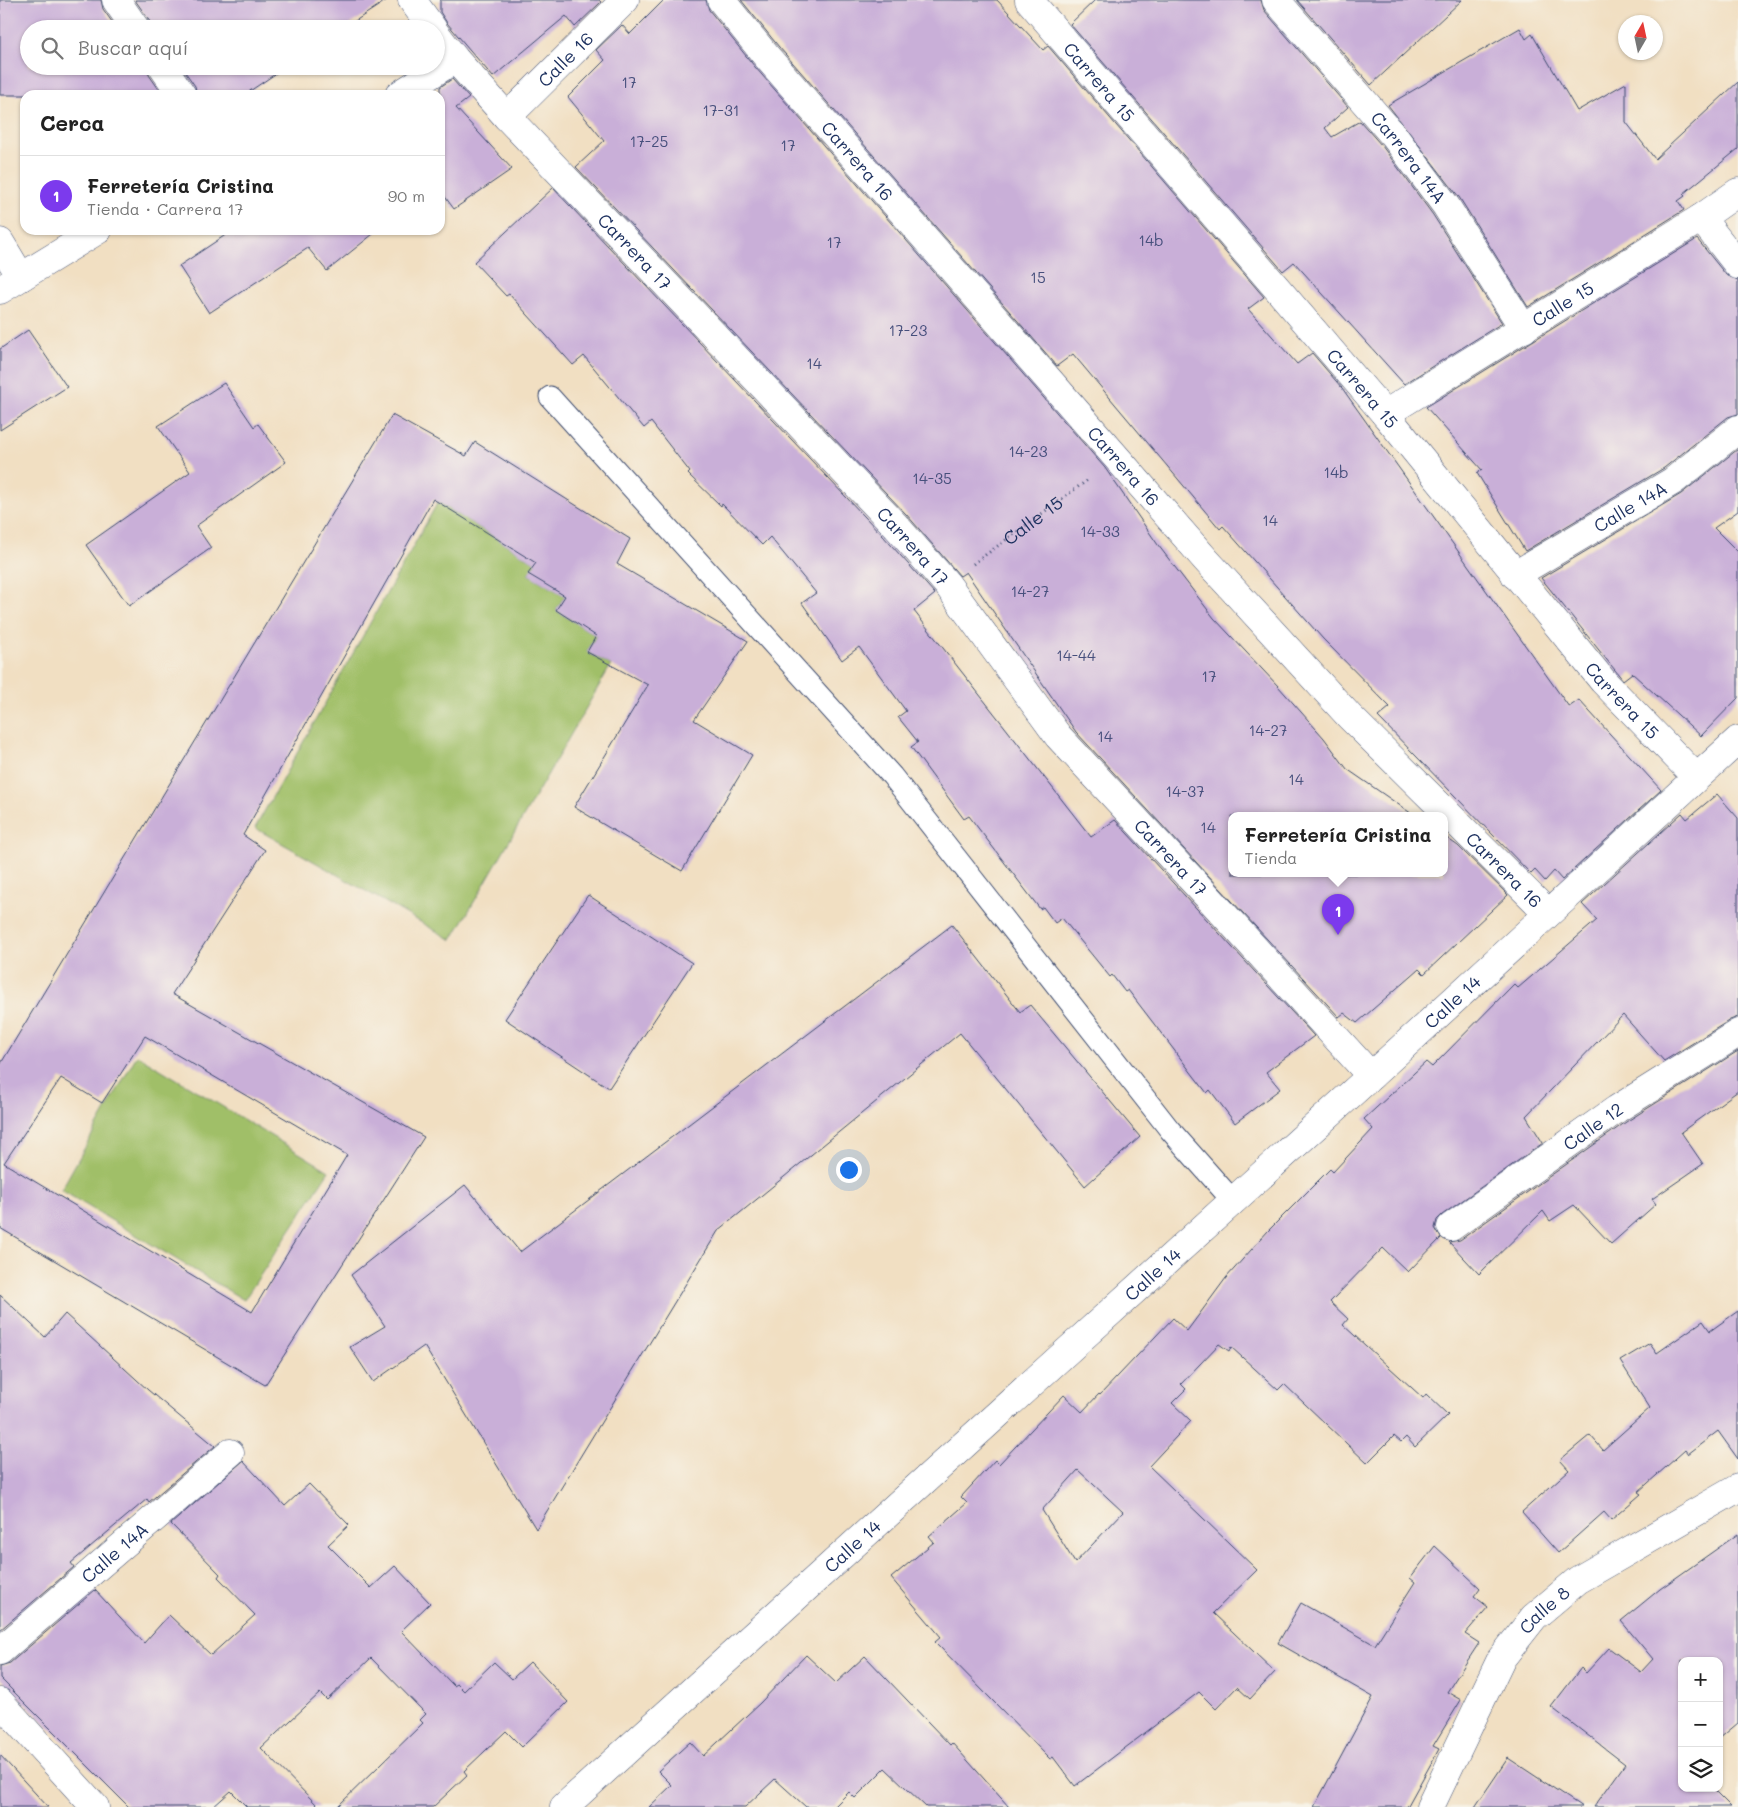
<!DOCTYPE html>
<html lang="es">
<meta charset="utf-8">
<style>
body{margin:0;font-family:Mali,sans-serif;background:#f6f6f6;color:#222}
.controls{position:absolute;right:15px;bottom:15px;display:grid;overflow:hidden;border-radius:10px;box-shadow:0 1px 4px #0004}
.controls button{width:45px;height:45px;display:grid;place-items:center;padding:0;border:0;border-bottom:1px solid #e0e0e0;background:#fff;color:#222;font:25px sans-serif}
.compass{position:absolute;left:1618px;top:15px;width:45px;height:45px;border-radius:50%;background:#fff;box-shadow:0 1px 4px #0004;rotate:9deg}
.you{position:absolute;left:848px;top:1169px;width:18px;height:18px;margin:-12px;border:4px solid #fff;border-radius:50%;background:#1a73e8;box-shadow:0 0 0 8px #1a73e833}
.badge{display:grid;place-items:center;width:32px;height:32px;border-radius:50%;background:#7c3aed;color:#fff;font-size:16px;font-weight:700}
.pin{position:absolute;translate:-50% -41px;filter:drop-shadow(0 1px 2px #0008)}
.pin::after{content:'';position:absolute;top:26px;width:18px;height:15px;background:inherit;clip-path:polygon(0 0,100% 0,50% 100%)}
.popup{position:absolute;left:1228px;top:812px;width:220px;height:65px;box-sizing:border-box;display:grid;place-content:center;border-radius:10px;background:#fff;filter:drop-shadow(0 1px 4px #0005);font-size:16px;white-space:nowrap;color:#767676}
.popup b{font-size:19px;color:#222}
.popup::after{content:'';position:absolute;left:50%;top:100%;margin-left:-10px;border:10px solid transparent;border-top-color:#fff}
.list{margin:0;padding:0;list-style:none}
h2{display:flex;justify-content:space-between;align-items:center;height:65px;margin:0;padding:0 20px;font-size:21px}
h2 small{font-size:16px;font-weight:400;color:#767676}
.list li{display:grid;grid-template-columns:32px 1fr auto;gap:15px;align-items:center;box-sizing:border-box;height:80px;padding:0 20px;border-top:1px solid #e0e0e0}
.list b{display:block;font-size:19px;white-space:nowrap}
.list p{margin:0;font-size:16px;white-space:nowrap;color:#767676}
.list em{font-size:16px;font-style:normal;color:#767676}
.icon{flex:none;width:28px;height:28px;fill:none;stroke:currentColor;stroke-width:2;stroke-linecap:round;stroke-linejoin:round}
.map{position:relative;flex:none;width:1738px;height:1807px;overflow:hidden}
.search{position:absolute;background:#fff;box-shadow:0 1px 4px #0004;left:20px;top:20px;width:425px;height:55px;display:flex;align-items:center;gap:12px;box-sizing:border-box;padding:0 18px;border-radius:28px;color:#767676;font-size:19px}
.panel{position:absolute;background:#fff;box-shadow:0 1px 4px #0004;left:20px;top:90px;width:425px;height:145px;border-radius:15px}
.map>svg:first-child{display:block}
</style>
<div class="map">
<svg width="1738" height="1807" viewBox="0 0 1738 1807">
<rect width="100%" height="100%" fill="#f7f3e8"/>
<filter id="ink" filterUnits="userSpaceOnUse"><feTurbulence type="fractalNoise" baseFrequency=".02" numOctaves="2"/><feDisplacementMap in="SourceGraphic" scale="10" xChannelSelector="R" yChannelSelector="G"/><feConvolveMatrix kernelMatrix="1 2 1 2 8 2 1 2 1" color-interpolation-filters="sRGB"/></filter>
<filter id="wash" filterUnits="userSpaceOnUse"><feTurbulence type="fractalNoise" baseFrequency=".0096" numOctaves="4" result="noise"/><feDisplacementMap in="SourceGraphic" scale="20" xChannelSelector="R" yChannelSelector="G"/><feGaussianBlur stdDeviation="1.12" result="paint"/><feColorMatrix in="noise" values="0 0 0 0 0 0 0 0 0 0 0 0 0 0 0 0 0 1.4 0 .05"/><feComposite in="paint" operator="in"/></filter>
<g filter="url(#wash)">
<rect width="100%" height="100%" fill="#f1dfc2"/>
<g fill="#a0bf67" stroke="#5e7762">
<polygon points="438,502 536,563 528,574 565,596 556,610 596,636 587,652 611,665 452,940 255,828"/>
<polygon points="137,1055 329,1171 244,1300 61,1190"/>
</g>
<g id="blocks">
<g fill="#c9afd8" fill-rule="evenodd">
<polygon points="0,0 101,0 103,9 117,29 29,29 29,66 147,66 149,75 163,95 0,95"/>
<polygon points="135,0 387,0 343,29 151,29 149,20"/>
<polygon points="440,0 599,0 601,2 575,27 566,16 493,77 447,23 440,12"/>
<polygon points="664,0 706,0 709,10 755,67 1105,468 1158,545 1214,618 1278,686 1324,738 1347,769 1415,816 1232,816 1232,874 1444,874 1444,836 1458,846 1508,895 1424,974 1419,969 1357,1023 1344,1013 1339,1017 1076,732 966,572 960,576 906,514 576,167 604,141 568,97 605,60 596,50 622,25 630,34"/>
<polygon points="741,0 997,0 1043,50 1048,46 1264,297 1248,309 1297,364 1312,353 1342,388 1569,707 1579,700 1661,790 1562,880 1554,871 1545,881 1535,870 1531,874 1378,717 1390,707 1323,639 1223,526 1220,529 1073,354 1057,366 779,47"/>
<polygon points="1095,0 1261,0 1264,10 1348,107 1325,128 1332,137 1360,121 1382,146 1433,215 1502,323 1404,384 1294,262 1283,271 1070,24"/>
<polygon points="1297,0 1462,0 1371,85"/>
<polygon points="1520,28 1526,39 1532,34 1577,111 1626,83 1626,122 1655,159 1738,82 1738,149 1683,194 1685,196 1678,201 1684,210 1528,307 1459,197 1388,105"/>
<polygon points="181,66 287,66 244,95 197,95 195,86"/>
<polygon points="452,79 469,98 456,108 512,169 454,209 440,190 440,87"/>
<polygon points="553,188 883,536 935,594 914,611 1091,837 1115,820 1314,1036 1266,1072 1280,1089 1235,1123 1210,1090 1207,1093 1128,990 1125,992 1112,975 1110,977 1062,918 1055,923 1043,907 1040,909 969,816 964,819 911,747 918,742 898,717 906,711 859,647 842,660 802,603 816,593 770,537 762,545 722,504 721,506 688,474 690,472 651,422 644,428 584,356 573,365 509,294 506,296 474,262"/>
<polygon points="233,230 378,230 327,271 308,248 209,313 179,266"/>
<polygon points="1697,239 1726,275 1738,280 1738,414 1728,417 1664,468 1525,551 1477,473 1482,470 1426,407"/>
<polygon points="28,330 67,387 0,430 0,349"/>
<polygon points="224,383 254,427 258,424 286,462 196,526 211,548 129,606 86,545 190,472 158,426"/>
<path d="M392 415 466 456 475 442 630 539 617 564 748 641 694 720 752 755 682 871 574 807 648 685 587 652 596 636 556 610 565 596 528 574 536 563 433 499 243 835 265 850 172 994 424 1137 265 1385 0 1228V1065ZM145 1036 347 1155 252 1312 4 1163 61 1078 102 1103Z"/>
<polygon points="1738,449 1738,511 1714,528 1738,552 1738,698 1701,736 1632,673 1623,680 1541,578 1681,494"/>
<path d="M1717 794 1738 818V1017L1730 1020 1664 1061 1623 1015 1526 1116 1543 1143 1442 1215 1437 1220 1435 1228 1441 1238 1408 1272 1383 1248 1330 1302 1348 1319 1343 1325 1423 1398 1426 1394 1448 1415 1415 1447 1406 1437 1401 1442 1394 1436 1367 1463 1284 1384 1278 1390 1231 1347 1229 1351 1219 1344 1181 1384 1186 1389 1172 1403 1191 1421 1149 1466 1257 1570 1213 1613 1275 1672 1250 1699 1237 1687 1216 1709 1199 1692 1075 1786 1053 1757 1050 1759 935 1642 941 1637 891 1578 934 1542 929 1536 967 1503 961 1497 995 1460 999 1464 1064 1395 1082 1412 1099 1394 1100 1395 1173 1318 1187 1331 1226 1278 1268 1231 1330 1169 1333 1172 1373 1129 1364 1119 1426 1062 1432 1067 1514 984 1518 988 1597 920 1582 904 1682 813 1687 819ZM1078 1470 1123 1512 1075 1563 1042 1510Z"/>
<polygon points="588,895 692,963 609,1088 505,1019"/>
<polygon points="952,925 1020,1012 1030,1005 1140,1137 1085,1186 960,1033 718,1231 536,1529 424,1346 373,1382 350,1347 385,1326 351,1275 465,1185 520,1252"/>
<polygon points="1738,1051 1738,1091 1681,1132 1703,1164 1652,1199 1656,1204 1611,1244 1574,1205 1550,1221 1543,1211 1479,1274 1449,1242 1460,1240 1626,1122"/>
<polygon points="0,1295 45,1337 65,1314 148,1390 215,1446 149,1502 147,1499 71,1563 74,1567 0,1630"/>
<polygon points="1738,1311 1738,1459 1718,1431 1688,1454 1685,1450 1638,1492 1641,1494 1611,1520 1604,1512 1558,1553 1522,1512 1569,1470 1560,1460 1590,1435 1603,1450 1650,1408 1620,1361 1650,1343 1657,1353 1703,1321 1710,1331"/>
<polygon points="243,1461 285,1506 309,1484 349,1525 328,1545 371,1588 395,1566 430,1603 401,1631 454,1686 457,1684 464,1691 494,1662 512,1679 530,1662 568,1702 522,1747 506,1731 464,1771 467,1775 433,1807 337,1807 423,1723 420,1720 426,1714 371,1658 327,1700 320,1693 261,1748 319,1807 247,1807 231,1791 213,1807 129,1807 0,1678 0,1666 10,1663 95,1590 144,1643 169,1615 211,1655 255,1615 218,1577 220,1574 171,1524"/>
<polygon points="1738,1534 1738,1723 1719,1739 1719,1661 1682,1661 1682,1788 1712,1788 1731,1807 1594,1807 1625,1764 1551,1707 1581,1668 1586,1673 1609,1648 1641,1672 1653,1659 1621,1621 1660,1589"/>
<polygon points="1435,1546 1480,1588 1474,1596 1488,1607 1465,1634 1479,1643 1447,1692 1461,1700 1433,1746 1439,1749 1407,1807 1314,1807 1373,1697 1278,1643 1301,1603 1375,1645 1415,1582 1410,1578"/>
<polygon points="806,1655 836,1683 865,1656 950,1745 952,1743 1009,1807 926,1807 885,1768 855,1798 849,1792 834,1807 806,1807 775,1779 745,1807 649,1807 672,1785 658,1771 690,1742 703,1756 760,1703"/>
<polygon points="0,1755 48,1807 0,1807"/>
<polygon points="1508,1758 1582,1807 1475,1807"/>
</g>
</g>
</g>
<g filter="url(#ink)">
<use href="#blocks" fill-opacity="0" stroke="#3b496d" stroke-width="1"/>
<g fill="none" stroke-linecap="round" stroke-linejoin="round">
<defs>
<polyline id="service" points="550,397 892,776 1170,1130 1233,1201"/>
<g id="minor">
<polyline points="116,0 136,29"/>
<polyline points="412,0 433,29"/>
<path id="s2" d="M721 0 767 57 1206 560 1350 717 1547 912"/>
<path id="s3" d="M1029 0 1385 414 1603 681 1696 777"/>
<path id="s4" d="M1276 0 1394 136 1446 206 1524 329"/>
<path id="s5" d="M436 34 455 59 507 117 895 525 947 584 1058 736 1209 898 1371 1076"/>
<polyline points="162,66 182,95"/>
<polyline points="399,95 455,59"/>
<path id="s6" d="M507 117 625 0"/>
<polyline points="1701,218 1738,265"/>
<polyline points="0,242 21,277"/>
<polyline points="0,290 98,230"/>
<path id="s7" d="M1385 414 1701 218 1738 192"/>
<path id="s8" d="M1515 575 1673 481 1738 429"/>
<path id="s9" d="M1451 1227 1617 1109 1738 1033"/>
<path id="s10" d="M0 1651 230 1453"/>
<polyline points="0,1702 95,1807"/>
<path id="s11" d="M1430 1807 1501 1659 1534 1617 1578 1580 1738 1488"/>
</g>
<g id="tertiary">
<path id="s12" d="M564 1807 1371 1076 1738 740"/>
</g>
</defs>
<use href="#service" stroke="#3b496d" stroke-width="23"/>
<use href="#minor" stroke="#3b496d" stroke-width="29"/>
<use href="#tertiary" stroke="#3b496d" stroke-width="29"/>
<path stroke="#3b496d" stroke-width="3" stroke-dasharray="1 4" stroke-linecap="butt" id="s1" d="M973 564 1089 479"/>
<use href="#service" stroke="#fff" stroke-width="21"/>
<use href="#minor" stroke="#fff" stroke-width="28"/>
<use href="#tertiary" stroke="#fff" stroke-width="28"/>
</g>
</g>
<g text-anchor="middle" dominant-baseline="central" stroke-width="5" stroke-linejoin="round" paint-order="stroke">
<g font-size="15" fill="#464f7c">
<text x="629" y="82">17</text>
<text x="721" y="110">17-31</text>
<text x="649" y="141">17-25</text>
<text x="788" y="145">17</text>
<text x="1151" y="240">14b</text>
<text x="834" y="242">17</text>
<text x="1038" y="277">15</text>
<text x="908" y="330">17-23</text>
<text x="814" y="363">14</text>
<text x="1028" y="451">14-23</text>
<text x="1336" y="472">14b</text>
<text x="932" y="478">14-35</text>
<text x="1270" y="520">14</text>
<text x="1100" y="531">14-33</text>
<text x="1030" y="591">14-27</text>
<text x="1076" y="655">14-44</text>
<text x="1209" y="676">17</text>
<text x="1268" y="730">14-27</text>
<text x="1105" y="736">14</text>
<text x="1296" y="779">14</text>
<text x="1185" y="791">14-37</text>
<text x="1208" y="827">14</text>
</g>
<g font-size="18" fill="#1b2f5e" stroke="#f7f3e8">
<text stroke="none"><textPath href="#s6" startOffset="82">Calle 16</textPath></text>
<text stroke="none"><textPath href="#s3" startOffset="108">Carrera 15</textPath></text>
<text stroke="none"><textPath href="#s4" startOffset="206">Carrera 14A</textPath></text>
<text stroke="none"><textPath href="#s2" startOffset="211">Carrera 16</textPath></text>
<text stroke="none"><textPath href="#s5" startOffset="295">Carrera 17</textPath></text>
<text stroke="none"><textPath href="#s7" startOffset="209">Calle 15</textPath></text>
<text stroke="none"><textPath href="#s3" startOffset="512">Carrera 15</textPath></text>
<text stroke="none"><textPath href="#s2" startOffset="616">Carrera 16</textPath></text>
<text stroke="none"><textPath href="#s8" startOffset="134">Calle 14A</textPath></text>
<text stroke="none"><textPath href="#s1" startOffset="74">Calle 15</textPath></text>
<text stroke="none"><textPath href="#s5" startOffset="700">Carrera 17</textPath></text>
<text stroke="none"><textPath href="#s3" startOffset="918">Carrera 15</textPath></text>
<text stroke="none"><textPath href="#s5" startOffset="1105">Carrera 17</textPath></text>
<text stroke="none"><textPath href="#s2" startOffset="1171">Carrera 16</textPath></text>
<text stroke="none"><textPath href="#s12" startOffset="1199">Calle 14</textPath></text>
<text stroke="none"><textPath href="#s9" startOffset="174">Calle 12</textPath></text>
<text stroke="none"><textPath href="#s12" startOffset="794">Calle 14</textPath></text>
<text stroke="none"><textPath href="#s12" startOffset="389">Calle 14</textPath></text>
<text stroke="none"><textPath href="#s10" startOffset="151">Calle 14A</textPath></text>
<text stroke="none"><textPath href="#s11" startOffset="230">Calle 8</textPath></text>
</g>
</g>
</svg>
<div class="controls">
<button>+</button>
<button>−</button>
<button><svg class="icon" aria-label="layers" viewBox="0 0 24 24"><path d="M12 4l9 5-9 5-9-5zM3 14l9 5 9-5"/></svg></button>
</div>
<svg class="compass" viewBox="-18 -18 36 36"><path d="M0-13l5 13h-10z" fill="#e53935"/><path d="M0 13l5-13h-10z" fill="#767676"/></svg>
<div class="you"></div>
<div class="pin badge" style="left:1338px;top:935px">1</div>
<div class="popup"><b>Ferretería Cristina</b>Tienda</div>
<div class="search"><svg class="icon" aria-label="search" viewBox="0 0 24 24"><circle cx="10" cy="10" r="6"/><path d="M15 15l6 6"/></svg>Buscar aquí</div>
<section class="panel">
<h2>Cerca<small></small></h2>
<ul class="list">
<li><span class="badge">1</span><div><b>Ferretería Cristina</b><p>Tienda · Carrera 17</p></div><em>90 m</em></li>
</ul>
</section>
</div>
